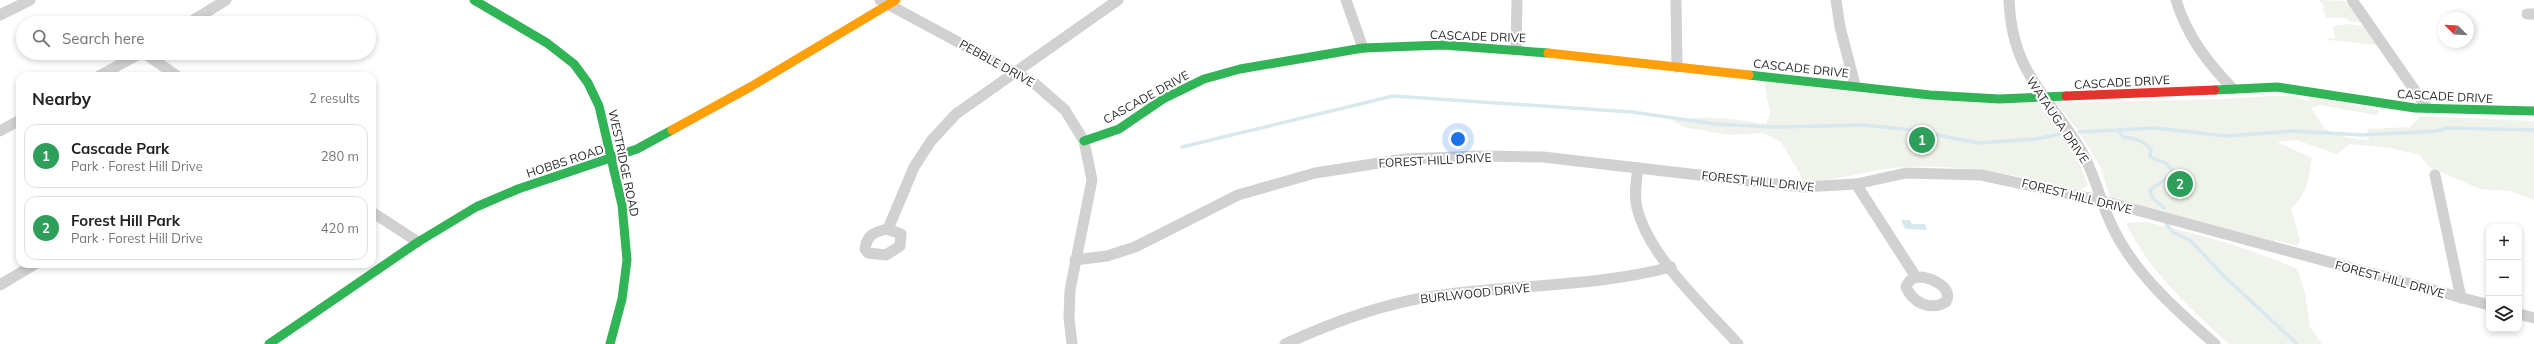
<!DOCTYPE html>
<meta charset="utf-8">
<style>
body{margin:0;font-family:Mulish,sans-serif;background:#f6f6f6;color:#222}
.controls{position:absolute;right:12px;bottom:12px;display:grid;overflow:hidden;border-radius:8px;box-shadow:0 2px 6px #0003}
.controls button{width:36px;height:36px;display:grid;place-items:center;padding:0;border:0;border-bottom:1px solid #e0e0e0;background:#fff;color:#222;font:20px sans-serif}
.compass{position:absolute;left:2438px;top:12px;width:36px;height:36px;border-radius:50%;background:#fff;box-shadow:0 2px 6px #0003;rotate:294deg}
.you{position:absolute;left:1458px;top:139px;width:14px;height:14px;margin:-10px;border:3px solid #fff;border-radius:50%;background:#1a73e8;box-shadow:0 0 0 6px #1a73e833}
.badge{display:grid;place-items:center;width:26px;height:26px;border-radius:50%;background:#767676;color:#fff;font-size:13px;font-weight:700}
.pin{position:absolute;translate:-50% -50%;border:2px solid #fff;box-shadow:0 1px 4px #0006}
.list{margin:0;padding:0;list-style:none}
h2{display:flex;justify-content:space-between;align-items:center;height:52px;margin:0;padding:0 16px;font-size:17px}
h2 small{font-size:13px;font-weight:400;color:#767676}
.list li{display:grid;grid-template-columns:26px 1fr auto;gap:12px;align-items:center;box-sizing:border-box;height:64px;margin:0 8px 8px;padding:0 8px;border:1px solid #e0e0e0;border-radius:12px}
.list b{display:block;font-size:15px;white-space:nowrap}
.list p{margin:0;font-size:13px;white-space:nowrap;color:#767676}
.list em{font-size:13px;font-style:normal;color:#767676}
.icon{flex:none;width:22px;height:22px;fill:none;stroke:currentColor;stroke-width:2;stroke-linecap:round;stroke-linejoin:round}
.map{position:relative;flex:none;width:2534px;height:344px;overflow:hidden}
.search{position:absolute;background:#fff;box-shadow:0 2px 6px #0003;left:16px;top:16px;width:360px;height:44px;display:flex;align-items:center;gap:10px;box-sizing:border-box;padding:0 14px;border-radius:22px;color:#767676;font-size:15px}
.panel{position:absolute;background:#fff;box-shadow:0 2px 6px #0003;left:16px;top:72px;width:360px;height:196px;border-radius:12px}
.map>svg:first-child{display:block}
</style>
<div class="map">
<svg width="2534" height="344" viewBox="0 0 2534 344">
<rect width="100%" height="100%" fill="#fff"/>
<g fill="#f0f3eb">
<polygon points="2319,0 2345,1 2361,22 2350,22 2347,18 2327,18 2323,15 2326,15 2322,8 2325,7"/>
<polygon points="2350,24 2363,26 2377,45 2329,40 2328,38 2335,38 2333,26"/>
<path d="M1764 81C1856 92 1946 106 2038 103 2058 129 2078 154 2088 186L2080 190C2022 177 1966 164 1906 167 1871 168 1839 182 1804 181L1781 142 1763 133 1730 135 1687 128 1672 121C1706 114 1732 119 1766 124L1770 114Z"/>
<path d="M2271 96H2296L2307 101 2311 97 2380 110 2376 115 2320 105 2311 108 2325 129 2348 138 2369 140 2367 129 2410 127 2421 116 2534 121V200L2510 191 2480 189 2429 167 2420 155 2390 148 2350 144 2337 154 2296 140 2277 142 2312 158C2309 178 2307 195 2291 209L2300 240 2297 246 2275 240V243L2111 201 2100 166 2079 132 2056 103 2222 99Z"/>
<path d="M2146 222C2198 234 2248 247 2297 269L2305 293 2310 327 2322 344H2229C2190 309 2148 270 2126 223Z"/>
</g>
<polygon fill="#d8e8ef" points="1901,220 1910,220 1912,224 1925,224 1927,230 1905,229"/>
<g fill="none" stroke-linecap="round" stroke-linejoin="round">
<g stroke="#d8e8ef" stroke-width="3.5">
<path d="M2121 129 2120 133 2123 137C2135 137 2143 141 2151 149L2150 157 2167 164 2174 173 2150 190 2152 198 2164 208"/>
<polyline points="2079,132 2155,128 2226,136 2294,131 2362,135 2437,131 2446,128 2534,130"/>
<polyline points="1182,147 1393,96 1632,112 1715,124 1773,127 1864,125 1912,130 1978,143 2036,139 2061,134"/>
<polyline points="2166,224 2174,233 2190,240 2224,276 2297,344"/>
</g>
<g stroke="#d1d1d1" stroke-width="11">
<polyline points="880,0 1034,83 1065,110 1084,141 1092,180 1070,290 1069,318 1072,344"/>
<polyline points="1346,0 1363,48"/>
<polyline points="1676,0 1677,67"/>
<polyline points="1836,0 1840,27 1855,85"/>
<path d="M2009 0C2012 74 2047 93 2081 150 2095 174 2100 201 2112 226 2134 273 2176 310 2215 344"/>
<path d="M2176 0C2187 36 2207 62 2233 89"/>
<polyline points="2352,0 2427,108"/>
<polyline points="2527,14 2534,14"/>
<polyline points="0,15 30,0"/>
<polyline points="189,23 226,0"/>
<polyline points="1516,49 1517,0"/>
<polyline points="144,53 177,76"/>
<polyline points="99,76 141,53"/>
<polyline points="0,131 20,120"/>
<path d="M1638 168C1636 181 1634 195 1637 208 1649 257 1705 307 1738 344"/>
<polyline points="2435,175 2461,298"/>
<polyline points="1856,184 1916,277"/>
<polyline points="372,212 418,242"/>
<path d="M887 229 901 234 900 246 886 255 868 253 865 249C867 235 874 232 887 229Z"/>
<polyline points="888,229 914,167 931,141 956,114 1118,0"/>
<polyline points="1075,260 1107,256 1135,247 1238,195 1315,173 1405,159 1478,156 1543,157 1803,187 1856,184 1906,173 1981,175 2103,201 2489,305"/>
<path d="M1922 277C1933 279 1953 287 1946 302 1930 311 1913 303 1906 287 1909 279 1914 277 1922 277Z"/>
<polyline points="0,285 35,264"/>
<polyline points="2519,314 2534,318"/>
<path d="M1285 344C1331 323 1378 305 1428 297 1509 284 1591 288 1671 267"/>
</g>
<g stroke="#30b455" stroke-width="9">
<polyline points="474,0 547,43 574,64 588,83 599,106 622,205 627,260 622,299 610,344"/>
<polyline points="1749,75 1930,95 1999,99 2066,96"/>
<polyline points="2215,90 2277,87 2415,108 2534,111"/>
<polyline points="1084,141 1119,129 1163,99 1204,79 1240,69 1363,48 1443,45 1548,53"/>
<polyline points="269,344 418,242 476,207 518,189 637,149 672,130"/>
</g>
<g stroke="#ff9f0a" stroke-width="9">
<polyline points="1548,53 1749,75"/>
<polyline points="672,130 752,86 896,0"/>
</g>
<polyline stroke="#e5322d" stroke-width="9" points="2066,96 2215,90"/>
</g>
<g text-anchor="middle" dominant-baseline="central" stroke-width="4" stroke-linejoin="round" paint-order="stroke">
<g font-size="12" fill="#2c2c2c" stroke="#fff">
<text transform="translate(1478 36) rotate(2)">CASCADE DRIVE</text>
<text transform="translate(997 63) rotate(29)">PEBBLE DRIVE</text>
<text transform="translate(1801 68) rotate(6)">CASCADE DRIVE</text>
<text transform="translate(2122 82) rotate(-3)">CASCADE DRIVE</text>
<text transform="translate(2445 96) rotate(3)">CASCADE DRIVE</text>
<text transform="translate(1146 97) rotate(-29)">CASCADE DRIVE</text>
<text transform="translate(2058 120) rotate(56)">WATAUGA DRIVE</text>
<text transform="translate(1435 160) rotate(-3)">FOREST HILL DRIVE</text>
<text transform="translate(565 161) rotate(-18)">HOBBS ROAD</text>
<text transform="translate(624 163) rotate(78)">WESTRIDGE ROAD</text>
<text transform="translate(1758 181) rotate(6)">FOREST HILL DRIVE</text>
<text transform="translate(2077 196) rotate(14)">FOREST HILL DRIVE</text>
<text transform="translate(2390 279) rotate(15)">FOREST HILL DRIVE</text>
<text transform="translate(1475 293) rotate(-6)">BURLWOOD DRIVE</text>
</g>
</g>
</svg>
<div class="controls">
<button>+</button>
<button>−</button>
<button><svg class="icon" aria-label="layers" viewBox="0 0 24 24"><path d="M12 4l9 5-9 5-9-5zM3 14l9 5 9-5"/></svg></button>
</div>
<svg class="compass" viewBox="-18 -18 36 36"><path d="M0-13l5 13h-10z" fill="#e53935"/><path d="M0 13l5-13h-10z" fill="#767676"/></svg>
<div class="you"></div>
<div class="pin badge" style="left:1922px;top:140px;background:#2e9e5b">1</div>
<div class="pin badge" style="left:2180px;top:184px;background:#2e9e5b">2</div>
<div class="search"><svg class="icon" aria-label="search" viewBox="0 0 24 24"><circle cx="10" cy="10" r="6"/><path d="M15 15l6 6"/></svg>Search here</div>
<section class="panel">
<h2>Nearby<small>2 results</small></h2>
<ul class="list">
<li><span class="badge" style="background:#2e9e5b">1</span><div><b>Cascade Park</b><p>Park · Forest Hill Drive</p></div><em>280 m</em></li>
<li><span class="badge" style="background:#2e9e5b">2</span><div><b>Forest Hill Park</b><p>Park · Forest Hill Drive</p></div><em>420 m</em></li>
</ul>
</section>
</div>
